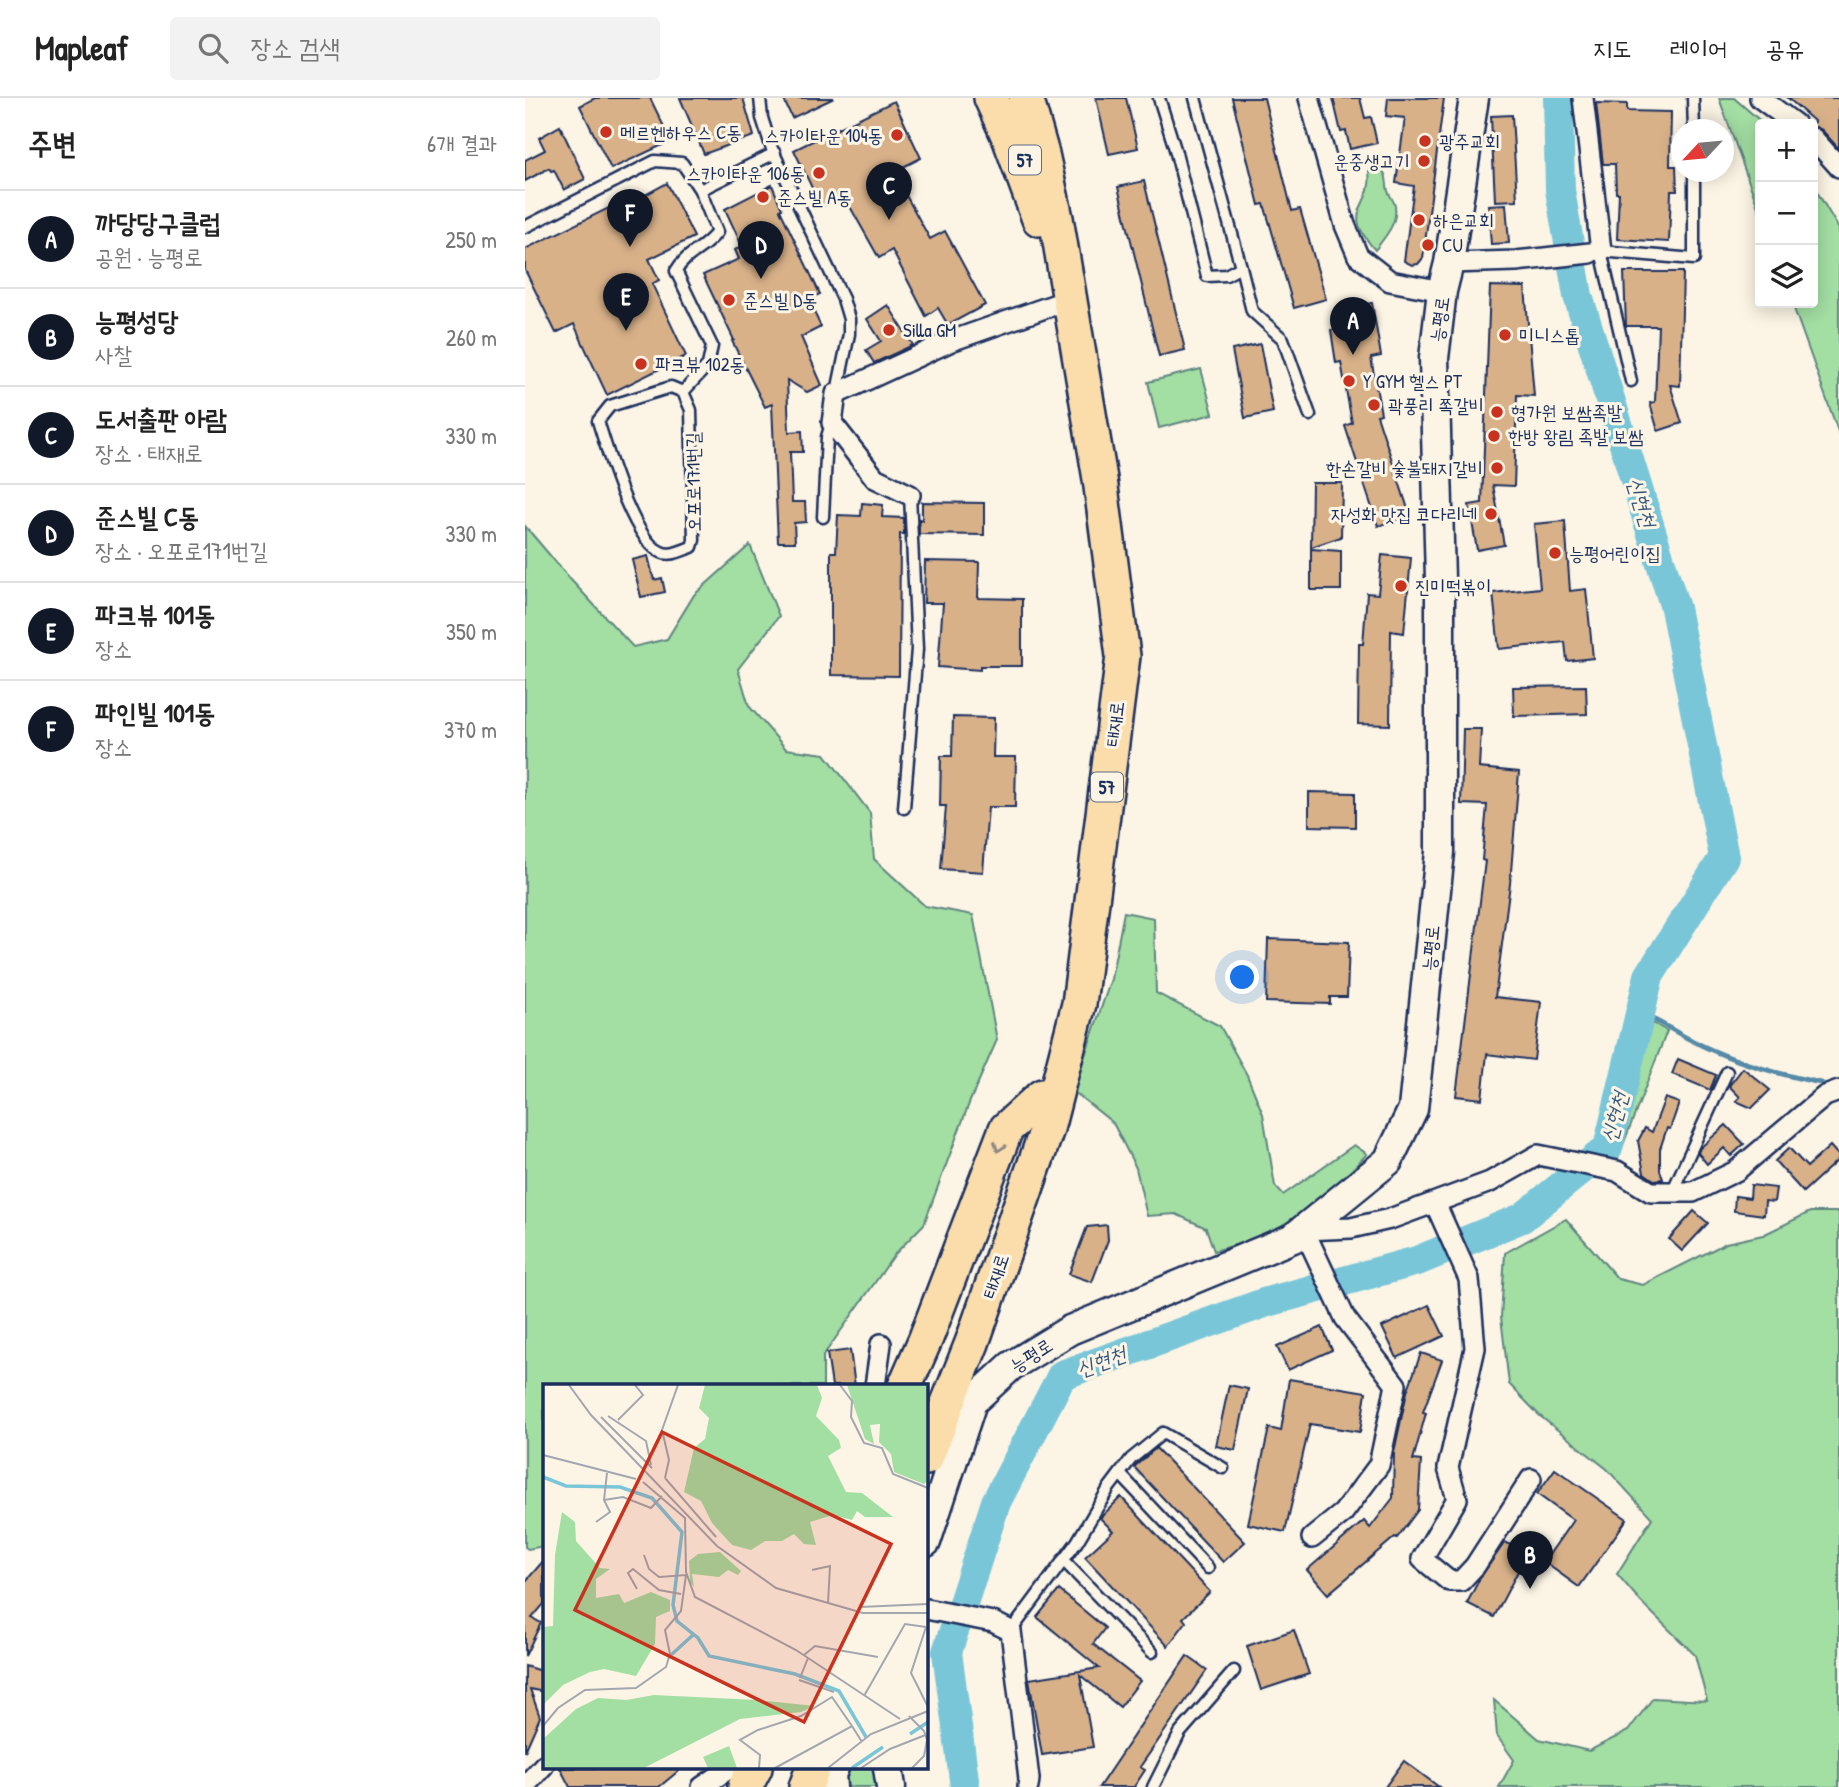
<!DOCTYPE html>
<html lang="ko">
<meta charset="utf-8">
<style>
body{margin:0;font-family:"Patrick Hand","Poor Story",sans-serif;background:#f2f2f2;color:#222}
.controls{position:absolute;right:21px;top:21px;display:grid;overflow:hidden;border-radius:7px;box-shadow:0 4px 18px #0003}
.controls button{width:63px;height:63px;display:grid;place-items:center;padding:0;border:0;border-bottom:2px solid #e0e0e0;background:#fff;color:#222;font:35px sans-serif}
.compass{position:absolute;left:1146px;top:21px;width:63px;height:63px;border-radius:50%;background:#fff;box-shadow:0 4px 18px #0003;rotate:244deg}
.you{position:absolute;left:718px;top:880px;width:24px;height:24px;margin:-18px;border:5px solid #fff;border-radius:50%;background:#1a73e8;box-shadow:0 0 0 10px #1a73e833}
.badge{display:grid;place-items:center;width:46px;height:46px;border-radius:50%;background:#111827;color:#fff;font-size:23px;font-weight:700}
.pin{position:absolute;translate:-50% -58px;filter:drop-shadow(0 2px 4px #0008)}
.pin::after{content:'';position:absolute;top:37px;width:24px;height:21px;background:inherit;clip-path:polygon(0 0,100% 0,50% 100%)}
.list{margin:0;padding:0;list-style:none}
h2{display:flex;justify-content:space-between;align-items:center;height:91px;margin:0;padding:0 28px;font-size:30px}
h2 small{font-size:23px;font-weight:400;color:#767676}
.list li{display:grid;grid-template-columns:46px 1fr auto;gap:21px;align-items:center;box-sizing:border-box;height:98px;padding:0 28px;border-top:2px solid #e0e0e0}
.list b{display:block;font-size:26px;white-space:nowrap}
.list p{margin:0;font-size:23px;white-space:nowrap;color:#767676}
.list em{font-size:23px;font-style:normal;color:#767676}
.icon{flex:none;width:38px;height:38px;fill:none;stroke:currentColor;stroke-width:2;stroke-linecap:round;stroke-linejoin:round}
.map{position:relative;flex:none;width:1314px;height:1689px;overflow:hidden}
header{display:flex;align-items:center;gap:42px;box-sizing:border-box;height:98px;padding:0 35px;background:#fff;border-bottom:2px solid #e0e0e0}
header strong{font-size:33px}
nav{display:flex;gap:38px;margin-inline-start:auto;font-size:24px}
.search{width:490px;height:63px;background:#f2f2f2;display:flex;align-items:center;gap:18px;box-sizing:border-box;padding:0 24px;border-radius:7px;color:#767676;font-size:26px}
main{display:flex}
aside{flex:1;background:#fff}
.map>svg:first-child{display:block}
</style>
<header>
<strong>Mapleaf</strong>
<div class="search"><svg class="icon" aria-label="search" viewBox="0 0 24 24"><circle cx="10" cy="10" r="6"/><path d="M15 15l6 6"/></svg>장소 검색</div>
<nav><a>지도</a><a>레이어</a><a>공유</a></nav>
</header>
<main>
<aside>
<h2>주변<small>6개 결과</small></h2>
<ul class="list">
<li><span class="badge">A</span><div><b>까당당구클럽</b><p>공원 · 능평로</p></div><em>250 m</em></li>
<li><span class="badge">B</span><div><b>능평성당</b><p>사찰</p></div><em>260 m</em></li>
<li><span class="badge">C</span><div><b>도서출판 아람</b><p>장소 · 태재로</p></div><em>330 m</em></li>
<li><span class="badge">D</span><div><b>준스빌 C동</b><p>장소 · 오포로171번길</p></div><em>330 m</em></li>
<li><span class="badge">E</span><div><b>파크뷰 101동</b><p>장소</p></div><em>350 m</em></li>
<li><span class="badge">F</span><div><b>파인빌 101동</b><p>장소</p></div><em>370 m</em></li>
</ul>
</aside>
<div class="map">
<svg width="1314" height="1689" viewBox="0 0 1314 1689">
<rect width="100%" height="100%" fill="#fcf5e5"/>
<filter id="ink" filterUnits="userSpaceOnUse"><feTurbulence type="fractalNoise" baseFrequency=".0143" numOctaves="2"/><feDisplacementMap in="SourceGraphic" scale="14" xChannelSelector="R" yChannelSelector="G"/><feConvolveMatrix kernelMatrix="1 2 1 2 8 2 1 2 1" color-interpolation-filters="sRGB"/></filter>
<g filter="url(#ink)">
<g fill="#a3dea3" stroke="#5f8680" stroke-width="2">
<polygon points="1194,0 1209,0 1239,26 1235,26 1235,115"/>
<path d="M854 68C864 79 860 81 863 93 865 99 869 102 870 108 873 125 860 139 850 152 813 110 849 111 844 73L847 70Z"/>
<polygon points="1288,87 1314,131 1314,336 1267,205 1288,205"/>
<polygon points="676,271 688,316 634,330 623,284"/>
<polygon points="0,428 46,482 108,549 142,541 169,497 225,447 254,518 213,571 224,608 261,651 300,656 345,715 349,761 400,808 448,817 472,942 445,1003 399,1126 370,1156 298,1258 298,1288 19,1288 19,1448 3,1451 0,1449"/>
<path d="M599 814 629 820 631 895 695 928 722 977 738 1016 750 1088 758 1097 829 1047 842 1056C811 1090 778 1118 736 1139 721 1145 704 1148 689 1153L681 1130 651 1116 622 1118 611 1070 588 1025 548 993 586 881Z"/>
<polygon points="1117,919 1142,933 1093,1060 1083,1057 1087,1048"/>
<polygon points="1285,1114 1314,1114 1314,1689 974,1689 989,1662 972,1638 969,1602 1014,1641 1064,1653 1103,1633 1128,1600 1182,1603 1170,1557 1116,1504 1092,1476 1127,1420 1082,1371 1015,1318 984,1286 976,1219 980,1155 1041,1121 1093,1181 1118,1187 1201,1145 1238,1137"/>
<polygon points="318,1670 354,1670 357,1689 315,1689"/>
</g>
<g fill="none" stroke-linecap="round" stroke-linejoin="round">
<path stroke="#548aa8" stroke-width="5" d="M1115 915C1134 923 1150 934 1168 943 1208 964 1252 976 1296 985L1305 990"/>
<polyline stroke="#7ac6d9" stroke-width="30" points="440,1689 422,1554 471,1404 537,1277 742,1204 892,1163 997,1120 1083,1050 1124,878 1199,759 1150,510 1053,198 1035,92 1033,0"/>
</g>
<g fill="#d8b189" stroke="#1b2f5e" stroke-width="2">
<polygon points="70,0 125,0 146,43 86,71 55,8"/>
<polygon points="155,0 218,0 229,38 179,56"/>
<polygon points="258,0 309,0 267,20"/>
<polygon points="571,0 601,0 613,50 584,56"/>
<polygon points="707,0 739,0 767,113 775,111 801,201 769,210 739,106 734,107"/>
<polygon points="808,0 835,0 840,20 846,19 852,45 825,51 821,33 816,34"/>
<polygon points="863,0 919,0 898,160 893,166 887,167 879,163 889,88 871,85 880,20 861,18"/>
<polygon points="1263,0 1314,0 1314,51 1297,32 1288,28 1289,23"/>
<polygon points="369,3 396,60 368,74 405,141 420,133 460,207 423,227 413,210 401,218 367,152 354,160 319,98 296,109 269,52"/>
<polygon points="1071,5 1102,6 1102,13 1146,14 1145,68 1151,68 1152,93 1146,93 1144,144 1092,141 1094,95 1091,95 1090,66 1078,66"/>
<polygon points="987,17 992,102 970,103 966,18"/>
<polygon points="35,28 60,81 39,92 29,72 26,73 24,70 0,83 0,62 20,52 14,40"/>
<polygon points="619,83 660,252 634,258 593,89"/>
<polygon points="142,85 169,139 124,161 134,182 127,186 161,258 82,297 49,226 31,235 0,172 0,151 96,104 98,109"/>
<polygon points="247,87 257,111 255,112 295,196 283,201 296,229 276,239 297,287 282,294 262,282 264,334 277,333 278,354 265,354 267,404 280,404 281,424 269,425 270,444 253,444 247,306 240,309 207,243 209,242 178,177 214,161 210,152 217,148 200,111"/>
<polygon points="981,106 984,145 966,146 963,107"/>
<polygon points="1099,174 1158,174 1155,288 1145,287 1157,325 1133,333 1125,305 1130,304 1133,228 1101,228"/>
<polygon points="965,188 1000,189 1009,298 992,297 989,388 968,387 979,447 952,452 944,407 957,405"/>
<polygon points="847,205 856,258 846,260 856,316 852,317 885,417 853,428 820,328 827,325 816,264 811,265 806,232 821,230 817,210"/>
<polygon points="363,207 388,247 349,265 341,252 356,243 342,221"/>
<polygon points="735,246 748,314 720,320 707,252"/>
<polygon points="787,385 817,385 816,439 786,449"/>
<polygon points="397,404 459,405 459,437 394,436 394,421 397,422"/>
<polygon points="337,405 358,407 357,419 379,420 379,436 375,436 374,578 306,577 306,454 311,454 313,417 336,418"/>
<polygon points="1040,423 1045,493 1061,491 1068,560 1042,563 1040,544 974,551 968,495 1015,490 1009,426"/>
<polygon points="786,451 816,453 816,492 786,492"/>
<polygon points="857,457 886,460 879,535 866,533 865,627 833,626 834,546 838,546 842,495 853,496"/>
<polygon points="123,458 129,482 137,480 140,494 116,499 107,462"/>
<polygon points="400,463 454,464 453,500 497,501 497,568 455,568 455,572 413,569 418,505 399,505"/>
<polygon points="1061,588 1062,616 989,618 988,589"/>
<polygon points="428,619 469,620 468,659 491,659 490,709 463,709 458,774 416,771 421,708 415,708 416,658 427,658"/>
<polygon points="938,631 956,631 954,670 994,674 985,786 970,899 1016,904 1009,962 962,956 957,1001 931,998 960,763 957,762 962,707 936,706"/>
<polygon points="784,694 830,695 830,729 784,728"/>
<polygon points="743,841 824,844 822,899 805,899 805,906 741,904"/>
<polygon points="1153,961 1191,977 1185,992 1147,976"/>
<polygon points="1218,970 1245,992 1227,1010 1211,1003 1215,999 1204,988"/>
<polygon points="1140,1000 1154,1005 1145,1031 1142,1030 1135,1051 1135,1072 1138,1081 1129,1082 1119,1075 1113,1043 1120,1030 1127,1034"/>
<polygon points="1201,1027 1219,1046 1206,1058 1199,1050 1182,1066 1173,1055 1175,1050"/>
<polygon points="1305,1048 1314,1058 1314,1061 1278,1094 1250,1063 1264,1050 1282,1069"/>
<polygon points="1226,1087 1251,1090 1249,1104 1240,1103 1239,1117 1209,1113 1210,1098 1225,1100"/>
<polygon points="1169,1113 1183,1125 1157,1153 1144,1141"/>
<polygon points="582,1127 583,1142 567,1184 544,1176 562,1129"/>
<polygon points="904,1207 919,1238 872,1260 857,1229"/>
<polygon points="797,1229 807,1252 763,1272 752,1249"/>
<polygon points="325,1252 330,1288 307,1288 302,1255"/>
<polygon points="896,1255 917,1262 898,1314 901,1315 888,1362 896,1363 893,1412 872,1440 870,1439 803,1496 782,1472 839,1423 845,1430 868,1400 869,1354 882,1294"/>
<polygon points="764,1281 841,1294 835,1334 785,1326 760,1434 723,1426 744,1330 756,1333"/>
<polygon points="704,1287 723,1291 710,1352 691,1348"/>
<polygon points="631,1350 720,1444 698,1464 609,1369"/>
<polygon points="1030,1371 1102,1421 1054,1489 1019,1464 1048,1422 1012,1396"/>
<polygon points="596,1399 685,1494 658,1520 661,1524 643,1548 560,1459 588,1433 575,1420"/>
<polygon points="980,1444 1002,1456 969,1519 942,1505 955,1480"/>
<polygon points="19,1462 19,1506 7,1520 16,1525 0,1558 0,1484"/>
<polygon points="534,1492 580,1530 568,1546 615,1583 595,1609 555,1577 568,1649 517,1657 504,1581 574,1570 512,1519"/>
<polygon points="769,1532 784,1576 736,1592 722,1548"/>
<polygon points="662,1558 682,1572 615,1669 620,1672 609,1689 574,1689"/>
<polygon points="0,1568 19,1574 19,1594 5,1591 15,1619 0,1653"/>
<polygon points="879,1663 914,1689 860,1689"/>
<polygon points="35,1670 157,1670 134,1689 45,1689"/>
</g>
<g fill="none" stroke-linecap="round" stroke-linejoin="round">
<defs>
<g id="service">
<polyline points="235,0 237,20 247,51 318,201 324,221 324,236 312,294"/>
<polyline points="634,0 650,51 682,178 701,177 716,169 670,0"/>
<polyline points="1168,0 1169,32"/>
<polyline points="0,129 130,63 157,65 175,92 250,55"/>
<polyline points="1075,153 1169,161 1169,74"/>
<polyline points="1076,153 1106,283"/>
<polyline points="716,169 727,213 758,241 785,317"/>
<path d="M158 294 146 289 85 308 73 323C82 351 108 443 136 454 146 459 157 452 167 449L169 442 166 312 158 294 183 267 187 248 151 173C162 154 179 152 192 134L175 92"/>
<polyline points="298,419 302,339 306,326"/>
<polyline points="379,710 392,551 385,397"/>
<polyline points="1147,1094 1202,974"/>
<polyline points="595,1376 683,1470"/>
<polyline points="538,1462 627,1554"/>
<polyline points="486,1533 552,1444 584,1390 606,1361 638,1335 698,1370"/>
<polyline points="628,1689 655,1635 709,1573"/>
</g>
<g id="minor">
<polyline points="784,0 820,127 833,158 865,183 917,193"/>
<polyline points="1058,0 1076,153"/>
<polyline points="1235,0 1270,26"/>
<polyline points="1288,40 1314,69"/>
<polyline points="924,165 991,163 1065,155"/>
<polyline points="385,397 350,380 307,325 311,296 426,243 534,205"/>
<polyline points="910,1105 944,1181 950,1250 923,1370 932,1401 897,1461 924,1483 936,1483 950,1468 1006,1381"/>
<polyline points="350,1288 356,1246"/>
<polyline points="787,1440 818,1415 854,1367 871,1287 820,1220 779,1132 826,1130 865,1121 965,1084 1013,1057 1092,1073 1126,1094 1168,1094 1211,1073 1300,998 1314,993"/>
<polyline points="401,1511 468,1524 486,1533 504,1681 503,1689"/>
<polyline points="0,1688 19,1667"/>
<polyline points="177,1689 205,1670"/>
</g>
<g id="secondary">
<polyline points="401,1444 447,1304 486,1268 545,1232 768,1140 863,1063 888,1011 915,754 915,481 909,260 917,193 924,165 949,0"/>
<polyline points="363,1670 366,1689"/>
<polyline points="307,1689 306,1676 309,1670"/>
</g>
<g id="trunk">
<polyline points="466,0 485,42 514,121"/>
<polyline points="380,1288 401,1240 481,1031 517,998"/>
<polyline points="401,1360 447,1245 522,1031 554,906 598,558 575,381 531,120 517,56 501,0"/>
<polyline points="220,1689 230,1670"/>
<polyline points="281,1689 288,1670"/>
</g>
</defs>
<use href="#service" stroke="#1b2f5e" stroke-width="15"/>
<use href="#minor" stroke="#1b2f5e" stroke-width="24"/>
<use href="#secondary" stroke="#1b2f5e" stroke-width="33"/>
<use href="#trunk" stroke="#1b2f5e" stroke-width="38"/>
<use href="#service" stroke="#fcf5e5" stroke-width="10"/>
<use href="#minor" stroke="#fcf5e5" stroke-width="19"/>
<use href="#secondary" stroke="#fcf5e5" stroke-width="28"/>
<use href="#trunk" stroke="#faddab" stroke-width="33"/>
</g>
<defs><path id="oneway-chevron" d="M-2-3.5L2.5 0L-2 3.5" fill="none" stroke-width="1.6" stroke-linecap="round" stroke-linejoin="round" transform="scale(1.75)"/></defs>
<use stroke="#8a8684" href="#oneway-chevron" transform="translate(474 1049) rotate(110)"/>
</g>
<g fill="#c8321e" stroke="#fcf5e5" stroke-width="2.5">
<circle cx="81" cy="34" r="7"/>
<circle cx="372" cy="37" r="7"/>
<circle cx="900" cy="43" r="7"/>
<circle cx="899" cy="63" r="7"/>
<circle cx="294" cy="75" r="7"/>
<circle cx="238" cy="99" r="7"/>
<circle cx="894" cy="122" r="7"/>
<circle cx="903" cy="147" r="7"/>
<circle cx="204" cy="202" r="7"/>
<circle cx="364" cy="232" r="7"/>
<circle cx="980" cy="237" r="7"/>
<circle cx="116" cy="266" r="7"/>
<circle cx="824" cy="283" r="7"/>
<circle cx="849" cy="307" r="7"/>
<circle cx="972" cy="314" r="7"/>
<circle cx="969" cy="338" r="7"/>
<circle cx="972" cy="370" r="7"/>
<circle cx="966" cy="416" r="7"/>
<circle cx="1030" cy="455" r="7"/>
<circle cx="876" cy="488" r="7"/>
</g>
<g text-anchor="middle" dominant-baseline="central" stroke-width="6" stroke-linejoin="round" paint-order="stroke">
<g fill="#fcf5e5" stroke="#5e6a86" stroke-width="2">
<rect x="484" y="47.5" width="32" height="29" rx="5"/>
<rect x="566" y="674.5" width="32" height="29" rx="5"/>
</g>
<g font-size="18" font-weight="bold" fill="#1b2f5e">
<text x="500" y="62">57</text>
<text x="582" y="689">57</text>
</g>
<g font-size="19" fill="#1b2f5e" stroke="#fcf5e5" text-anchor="start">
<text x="95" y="34">메르헨하우스 C동</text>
<text x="358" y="37" text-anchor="end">스카이타운 104동</text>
<text x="914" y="43">광주교회</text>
<text x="885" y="63" text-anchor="end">운중생고기</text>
<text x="280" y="75" text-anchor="end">스카이타운 106동</text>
<text x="252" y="99">준스빌 A동</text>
<text x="908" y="122">하은교회</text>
<text x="917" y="147">CU</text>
<text x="218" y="202">준스빌 D동</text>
<text x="378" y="232">Silla GM</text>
<text x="994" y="237">미니스톱</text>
<text x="130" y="266">파크뷰 102동</text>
<text x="838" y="283">Y GYM 헬스 PT</text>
<text x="863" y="307">곽풍리 쪽갈비</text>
<text x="986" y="314">형가원 보쌈족발</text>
<text x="983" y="338">한방 왕림 족발 보쌈</text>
<text x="958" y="370" text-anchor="end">한손갈비 숯불돼지갈비</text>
<text x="952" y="416" text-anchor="end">자성화 맛집 코다리네</text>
<text x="1044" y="455">능평어린이집</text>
<text x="890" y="488">진미떡볶이</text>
</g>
<g font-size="19" fill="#1b2f5e" stroke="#fcf5e5">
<text transform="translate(914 221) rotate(-82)">능평로</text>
<text transform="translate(168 384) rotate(-91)">오포로171번길</text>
<text transform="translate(589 626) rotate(-83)">태재로</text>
<text transform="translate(905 850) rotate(-85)">능평로</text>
<text transform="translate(470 1178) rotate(-71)">태재로</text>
<text transform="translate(506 1257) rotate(-33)">능평로</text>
</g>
<g font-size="21" font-style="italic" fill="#33557d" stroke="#fcf5e5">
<text transform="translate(1117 404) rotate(73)">신현천</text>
<text transform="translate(1089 1019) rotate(-75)">신현천</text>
<text transform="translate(576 1263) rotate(-20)">신현천</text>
</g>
</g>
<g transform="translate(18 1286)">
<rect width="385" height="385" fill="#fcf5e5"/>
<path d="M162 1H274L279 14 273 32 296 56 298 64 285 72 303 108 319 109 350 133H322L314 127 309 136 290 131 267 138 273 161 261 160 251 150 239 157H222L208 166 189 161 169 139 158 117 141 108 151 64 162 55 166 34 156 24ZM304 1H385V97L381 100 351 88 348 70 336 58 337 40 327 41 331 60 322 55ZM19 128 32 138 33 157 57 184 67 185 53 195V214L76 210 81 219 108 208 127 216V227L113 233 112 260 93 292 61 285 47 288 20 301 0 321V243L10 242 12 171ZM177 168 198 187 195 191 185 186 176 193 149 190 151 203 147 198 146 177 155 170ZM111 311 214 316 272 322 258 328 197 335 101 384H0V355L33 325 55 314 83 316ZM186 362 194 384H165L160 373Z" fill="#a3dea3"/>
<path fill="none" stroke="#7ac6d9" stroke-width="3.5" d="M0 93 23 102 77 103 109 114 139 148 130 221 134 237 155 254 166 272 252 290 296 307 323 353M128 271 150 251M367 350 385 338M309 384 340 363"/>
<path fill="none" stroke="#a2a6af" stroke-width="2" d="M26 1 48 31 174 162 233 204 320 229H385M297 1 309 17 308 33 321 59 339 64 350 90 385 104M65 32 103 57 108 81M58 33 109 84M75 36 100 11 92 1M0 71 93 95M122 94 126 76 119 46 135 1M122 94 173 153M100 98 142 134 143 188 152 213 253 266 357 335M61 116 80 113 108 124 119 112M53 138 67 128 61 116 64 89M269 186 287 182 285 219M94 205 85 189 90 185 116 206 138 210M317 223 385 220M383 243 368 289 385 323M261 271 272 262 335 273M257 294 265 274M256 296 291 308M321 312 362 240 383 243M366 332 381 347 384 356 381 372 369 384M0 342 15 324 42 306 93 304 123 283 127 270 122 246 138 227 143 191 116 193 106 185 101 171M216 384 217 371 197 356 215 346 258 332 289 313 309 342M232 384 309 342 319 358M285 384 328 350 385 327M318 384 347 365 385 350"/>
<path fill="#c8321e" fill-opacity="0.15" stroke="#c8321e" stroke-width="3.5" d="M119 48 348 160 261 338 32 226Z"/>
<rect width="385" height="385" fill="none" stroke="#1b2f5e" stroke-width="3.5"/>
</g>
</svg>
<div class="controls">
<button>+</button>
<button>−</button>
<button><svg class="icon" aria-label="layers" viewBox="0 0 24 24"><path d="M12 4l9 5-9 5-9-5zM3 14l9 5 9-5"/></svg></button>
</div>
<svg class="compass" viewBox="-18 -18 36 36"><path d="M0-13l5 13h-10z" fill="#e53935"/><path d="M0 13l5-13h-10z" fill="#767676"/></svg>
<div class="you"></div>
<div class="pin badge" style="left:828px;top:257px">A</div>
<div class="pin badge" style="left:1005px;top:1491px">B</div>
<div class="pin badge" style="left:364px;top:122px">C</div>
<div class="pin badge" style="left:236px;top:181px">D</div>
<div class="pin badge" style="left:101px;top:233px">E</div>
<div class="pin badge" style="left:105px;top:149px">F</div>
</div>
</main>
